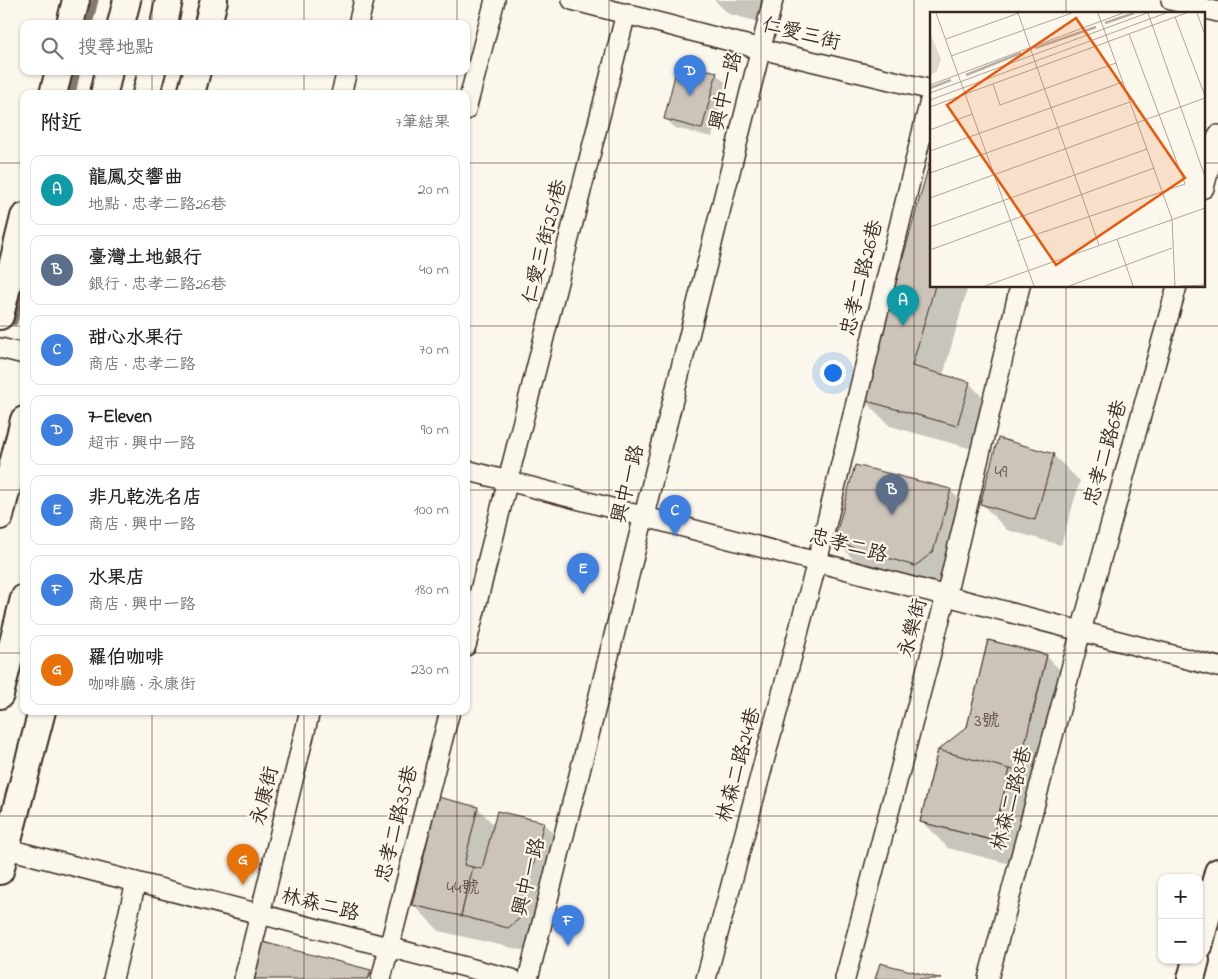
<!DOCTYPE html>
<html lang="zh-TW">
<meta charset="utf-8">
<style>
body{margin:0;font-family:"Indie Flower","LXGW WenKai TC",sans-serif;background:#f6f6f6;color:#202124}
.controls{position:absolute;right:15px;bottom:15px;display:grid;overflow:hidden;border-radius:10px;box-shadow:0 1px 4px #0004}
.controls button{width:45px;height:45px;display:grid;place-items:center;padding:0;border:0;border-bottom:1px solid #e0e0e0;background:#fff;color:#202124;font:25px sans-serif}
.you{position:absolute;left:832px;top:372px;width:18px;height:18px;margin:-12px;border:4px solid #fff;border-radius:50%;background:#1a73e8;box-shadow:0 0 0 8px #1a73e833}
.badge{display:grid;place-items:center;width:32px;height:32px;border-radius:50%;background:#111827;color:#fff;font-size:16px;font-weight:700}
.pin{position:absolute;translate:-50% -41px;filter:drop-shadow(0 1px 2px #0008)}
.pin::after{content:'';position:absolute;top:26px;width:18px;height:15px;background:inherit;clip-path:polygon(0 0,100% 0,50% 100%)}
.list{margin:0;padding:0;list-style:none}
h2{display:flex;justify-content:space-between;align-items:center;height:65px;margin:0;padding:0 20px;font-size:21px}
h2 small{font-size:16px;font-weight:400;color:#757577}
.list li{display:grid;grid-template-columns:32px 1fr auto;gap:15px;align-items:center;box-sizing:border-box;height:70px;margin:0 10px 10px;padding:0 10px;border:1px solid #e0e0e0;border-radius:10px}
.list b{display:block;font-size:19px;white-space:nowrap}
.list p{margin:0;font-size:16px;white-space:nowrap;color:#757577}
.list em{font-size:16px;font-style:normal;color:#757577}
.icon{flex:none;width:28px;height:28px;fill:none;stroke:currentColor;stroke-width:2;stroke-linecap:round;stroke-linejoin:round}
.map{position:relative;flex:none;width:1218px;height:979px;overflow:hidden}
.search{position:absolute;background:#fff;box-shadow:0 1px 4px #0004;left:20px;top:20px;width:450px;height:55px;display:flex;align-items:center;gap:12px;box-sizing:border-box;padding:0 18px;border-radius:10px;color:#757577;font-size:19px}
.panel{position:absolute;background:#fff;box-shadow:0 1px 4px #0004;left:20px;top:90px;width:450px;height:625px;border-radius:10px}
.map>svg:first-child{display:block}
</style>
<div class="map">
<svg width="1218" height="979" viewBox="0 0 1218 979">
<rect width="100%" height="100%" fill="#fbf7ec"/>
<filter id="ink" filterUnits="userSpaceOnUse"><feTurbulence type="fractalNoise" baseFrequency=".02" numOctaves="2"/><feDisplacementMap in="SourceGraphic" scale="10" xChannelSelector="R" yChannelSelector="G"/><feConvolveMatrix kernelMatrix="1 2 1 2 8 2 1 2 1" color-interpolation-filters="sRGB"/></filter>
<g filter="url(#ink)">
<g fill="#0003">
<polygon points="714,0 784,0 777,27 729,14"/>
<polygon points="716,74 726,83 712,137 675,128 665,118"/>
<polygon points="932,286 968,286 943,376 969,383 995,410 983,452 890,426 864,400"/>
<polygon points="1053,455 1080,481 1061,545 1007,530 981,503"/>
<polygon points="950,490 969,509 951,570 934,584 854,560 836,541"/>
<polygon points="989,642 1047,657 1073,683 1018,866 948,848 921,821 968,727"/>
<polygon points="478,808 494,825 543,823 569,850 546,945 535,953 439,931 413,904"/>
<polygon points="370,971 378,979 251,979"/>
</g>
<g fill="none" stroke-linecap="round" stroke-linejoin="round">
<g stroke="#85796d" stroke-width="7">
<polyline points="89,24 95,0"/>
<polyline points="72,94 77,71"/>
<polyline points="14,322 24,283"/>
</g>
</g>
<g fill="#ccc4b9" stroke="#3b2a1e">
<polygon points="678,63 717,72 702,129 664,119"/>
<polygon points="932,154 932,286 935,286 912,366 970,382 957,426 863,400"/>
<polygon points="998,438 1054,454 1035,520 980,504"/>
<polygon points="855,465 951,489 933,552 915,566 834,542"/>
<polygon points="988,640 1047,655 1031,721 1008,716 1002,736 967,727"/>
<polygon points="988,640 1047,655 1018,771 1010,769 992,840 920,822 938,750 967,727"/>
<polygon points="938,750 1010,769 992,840 920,822"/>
<polygon points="438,797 478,807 464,865 473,867 461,916 412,905"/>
<polygon points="497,811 544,822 520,918 508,928 461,916 473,867 482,869"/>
<polygon points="259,941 371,970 368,979 250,979"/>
<polygon points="880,963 942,979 875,979"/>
</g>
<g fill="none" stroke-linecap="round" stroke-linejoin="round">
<defs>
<g id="street">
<polyline points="572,0 761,49 932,90"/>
<polyline points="1171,0 1218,12"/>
<polyline points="358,24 364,0"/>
<polyline points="341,94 347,71"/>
<polyline points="466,110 495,0"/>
<polyline points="1204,188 1218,135"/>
<polyline points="0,348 24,354"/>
<polyline points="466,470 1218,667"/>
<polyline points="466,646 626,13"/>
<polyline points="0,847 512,979"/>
<polyline points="113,979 136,882"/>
<polyline points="244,979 310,711"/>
<polyline points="381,979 450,711"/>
<polyline points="528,979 773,0"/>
<polyline points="706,979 817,562 932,92"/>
<polyline points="845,979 946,596 1020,286"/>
<polyline points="988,979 1081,631 1177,286"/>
</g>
<g id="secondary">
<polyline points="70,24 76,0"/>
<polyline points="121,24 127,0"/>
<polyline points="164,24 169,0"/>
<polyline points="208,24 214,0"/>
<polyline points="53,94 59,71"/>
<polyline points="104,94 109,71"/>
<polyline points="146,94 152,71"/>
<polyline points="191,94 197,71"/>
<polyline points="0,316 24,217"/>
<polyline points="0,516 24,420"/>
<polyline points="0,695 24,598"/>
<polyline points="0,871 42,711"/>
<polyline points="1199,946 1218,872"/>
<polyline points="1191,979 1196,960"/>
</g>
</defs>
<use href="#street" stroke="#3b2a1e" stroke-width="22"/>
<use href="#secondary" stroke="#3b2a1e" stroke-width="30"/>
<use href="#street" stroke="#fbf7ec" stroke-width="19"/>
<use href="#secondary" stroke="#fbf7ec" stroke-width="26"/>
</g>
</g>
<path fill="none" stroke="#3b2a1e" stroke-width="1" stroke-opacity="0.55" d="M152 0V24M304 0V24M457 0V24M609 0V979M761 0V979M914 0V979M1066 0V14M152 71V94M304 71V94M457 71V94M0 163H24M466 163H932M1204 163H1218M1066 286V979M0 326H24M466 326H1218M0 490H24M466 490H1218M0 653H24M466 653H1218M152 711V979M304 711V979M457 711V979M0 816H1218"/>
<g text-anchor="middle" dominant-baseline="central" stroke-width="4.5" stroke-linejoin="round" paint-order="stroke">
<g font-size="18" fill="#5f5045">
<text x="1001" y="473">49</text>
<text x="987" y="722">3號</text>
<text x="463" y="889">44號</text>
</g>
<g font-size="20" fill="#3b2a1e" stroke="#fbf7ec">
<text transform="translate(801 35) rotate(14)">仁愛三街</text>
<text transform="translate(727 91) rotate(-76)">興中一路</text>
<text transform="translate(546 242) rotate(-76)">仁愛三街251巷</text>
<text transform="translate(863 278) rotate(-76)">忠孝二路26巷</text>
<text transform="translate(1107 453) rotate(-74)">忠孝二路6巷</text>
<text transform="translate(629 484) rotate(-76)">興中一路</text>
<text transform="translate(848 547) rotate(15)">忠孝二路</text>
<text transform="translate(914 628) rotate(-75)">永樂街</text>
<text transform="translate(740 765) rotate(-75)">林森二路24巷</text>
<text transform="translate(266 796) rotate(-76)">永康街</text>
<text transform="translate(1013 799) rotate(-75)">林森二路8巷</text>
<text transform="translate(398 824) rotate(-76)">忠孝二路35巷</text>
<text transform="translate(530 877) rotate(-76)">興中一路</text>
<text transform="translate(320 906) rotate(14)">林森二路</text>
</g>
</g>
<g transform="translate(930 12)">
<rect width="275" height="275" fill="#fbf7ec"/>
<path d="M0 21 11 47 7 59 0 64Z" fill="#dfd9ce"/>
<path fill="none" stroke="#b6aea2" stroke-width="2.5" d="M175 11 204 1M105 36 166 15M36 63 91 41M0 76 21 68"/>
<path fill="none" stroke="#aea59a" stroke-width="1" d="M6 1 104 274M88 1 169 233M168 1 242 207 245 274M218 1 275 165M267 1 275 23M245 5 275 84M16 27 89 1M21 44 142 1M63 72 70 93 186 51M0 73 193 1M0 81 217 1M0 88 236 1M0 95 256 1M0 118 42 102M0 139 193 70M0 161 200 90M0 186 275 86M0 215 217 137M187 227 203 274M87 229 255 172 199 22M0 238 224 156M55 274 275 196M139 274 242 236M250 274 275 273"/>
<path fill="#e8590c" fill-opacity="0.15" stroke="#e8590c" stroke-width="2.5" d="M146 6 255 166 126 253 17 93Z"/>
<rect width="275" height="275" fill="none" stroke="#3b2a1e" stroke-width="2.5"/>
</g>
</svg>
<div class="controls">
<button>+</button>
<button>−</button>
</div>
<div class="you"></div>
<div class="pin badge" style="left:903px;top:326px;background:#0f9aa8">A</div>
<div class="pin badge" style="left:892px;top:515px;background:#5c6f8a">B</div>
<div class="pin badge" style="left:675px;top:536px;background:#3f7fe0">C</div>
<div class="pin badge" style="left:690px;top:96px;background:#3f7fe0">D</div>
<div class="pin badge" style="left:583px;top:594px;background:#3f7fe0">E</div>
<div class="pin badge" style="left:568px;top:946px;background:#3f7fe0">F</div>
<div class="pin badge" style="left:243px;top:885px;background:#e8710a">G</div>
<div class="search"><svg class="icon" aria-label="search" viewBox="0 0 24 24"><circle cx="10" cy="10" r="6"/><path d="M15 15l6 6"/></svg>搜尋地點</div>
<section class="panel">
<h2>附近<small>7筆結果</small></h2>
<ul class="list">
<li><span class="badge" style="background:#0f9aa8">A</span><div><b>龍鳳交響曲</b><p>地點 · 忠孝二路26巷</p></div><em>20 m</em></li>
<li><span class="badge" style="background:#5c6f8a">B</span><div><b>臺灣土地銀行</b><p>銀行 · 忠孝二路26巷</p></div><em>40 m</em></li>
<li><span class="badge" style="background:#3f7fe0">C</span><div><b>甜心水果行</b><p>商店 · 忠孝二路</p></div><em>70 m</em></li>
<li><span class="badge" style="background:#3f7fe0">D</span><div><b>7-Eleven</b><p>超市 · 興中一路</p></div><em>90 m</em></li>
<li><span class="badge" style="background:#3f7fe0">E</span><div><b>非凡乾洗名店</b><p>商店 · 興中一路</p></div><em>100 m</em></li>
<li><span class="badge" style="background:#3f7fe0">F</span><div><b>水果店</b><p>商店 · 興中一路</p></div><em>180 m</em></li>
<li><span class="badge" style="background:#e8710a">G</span><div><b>羅伯咖啡</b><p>咖啡廳 · 永康街</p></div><em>230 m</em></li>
</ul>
</section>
</div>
